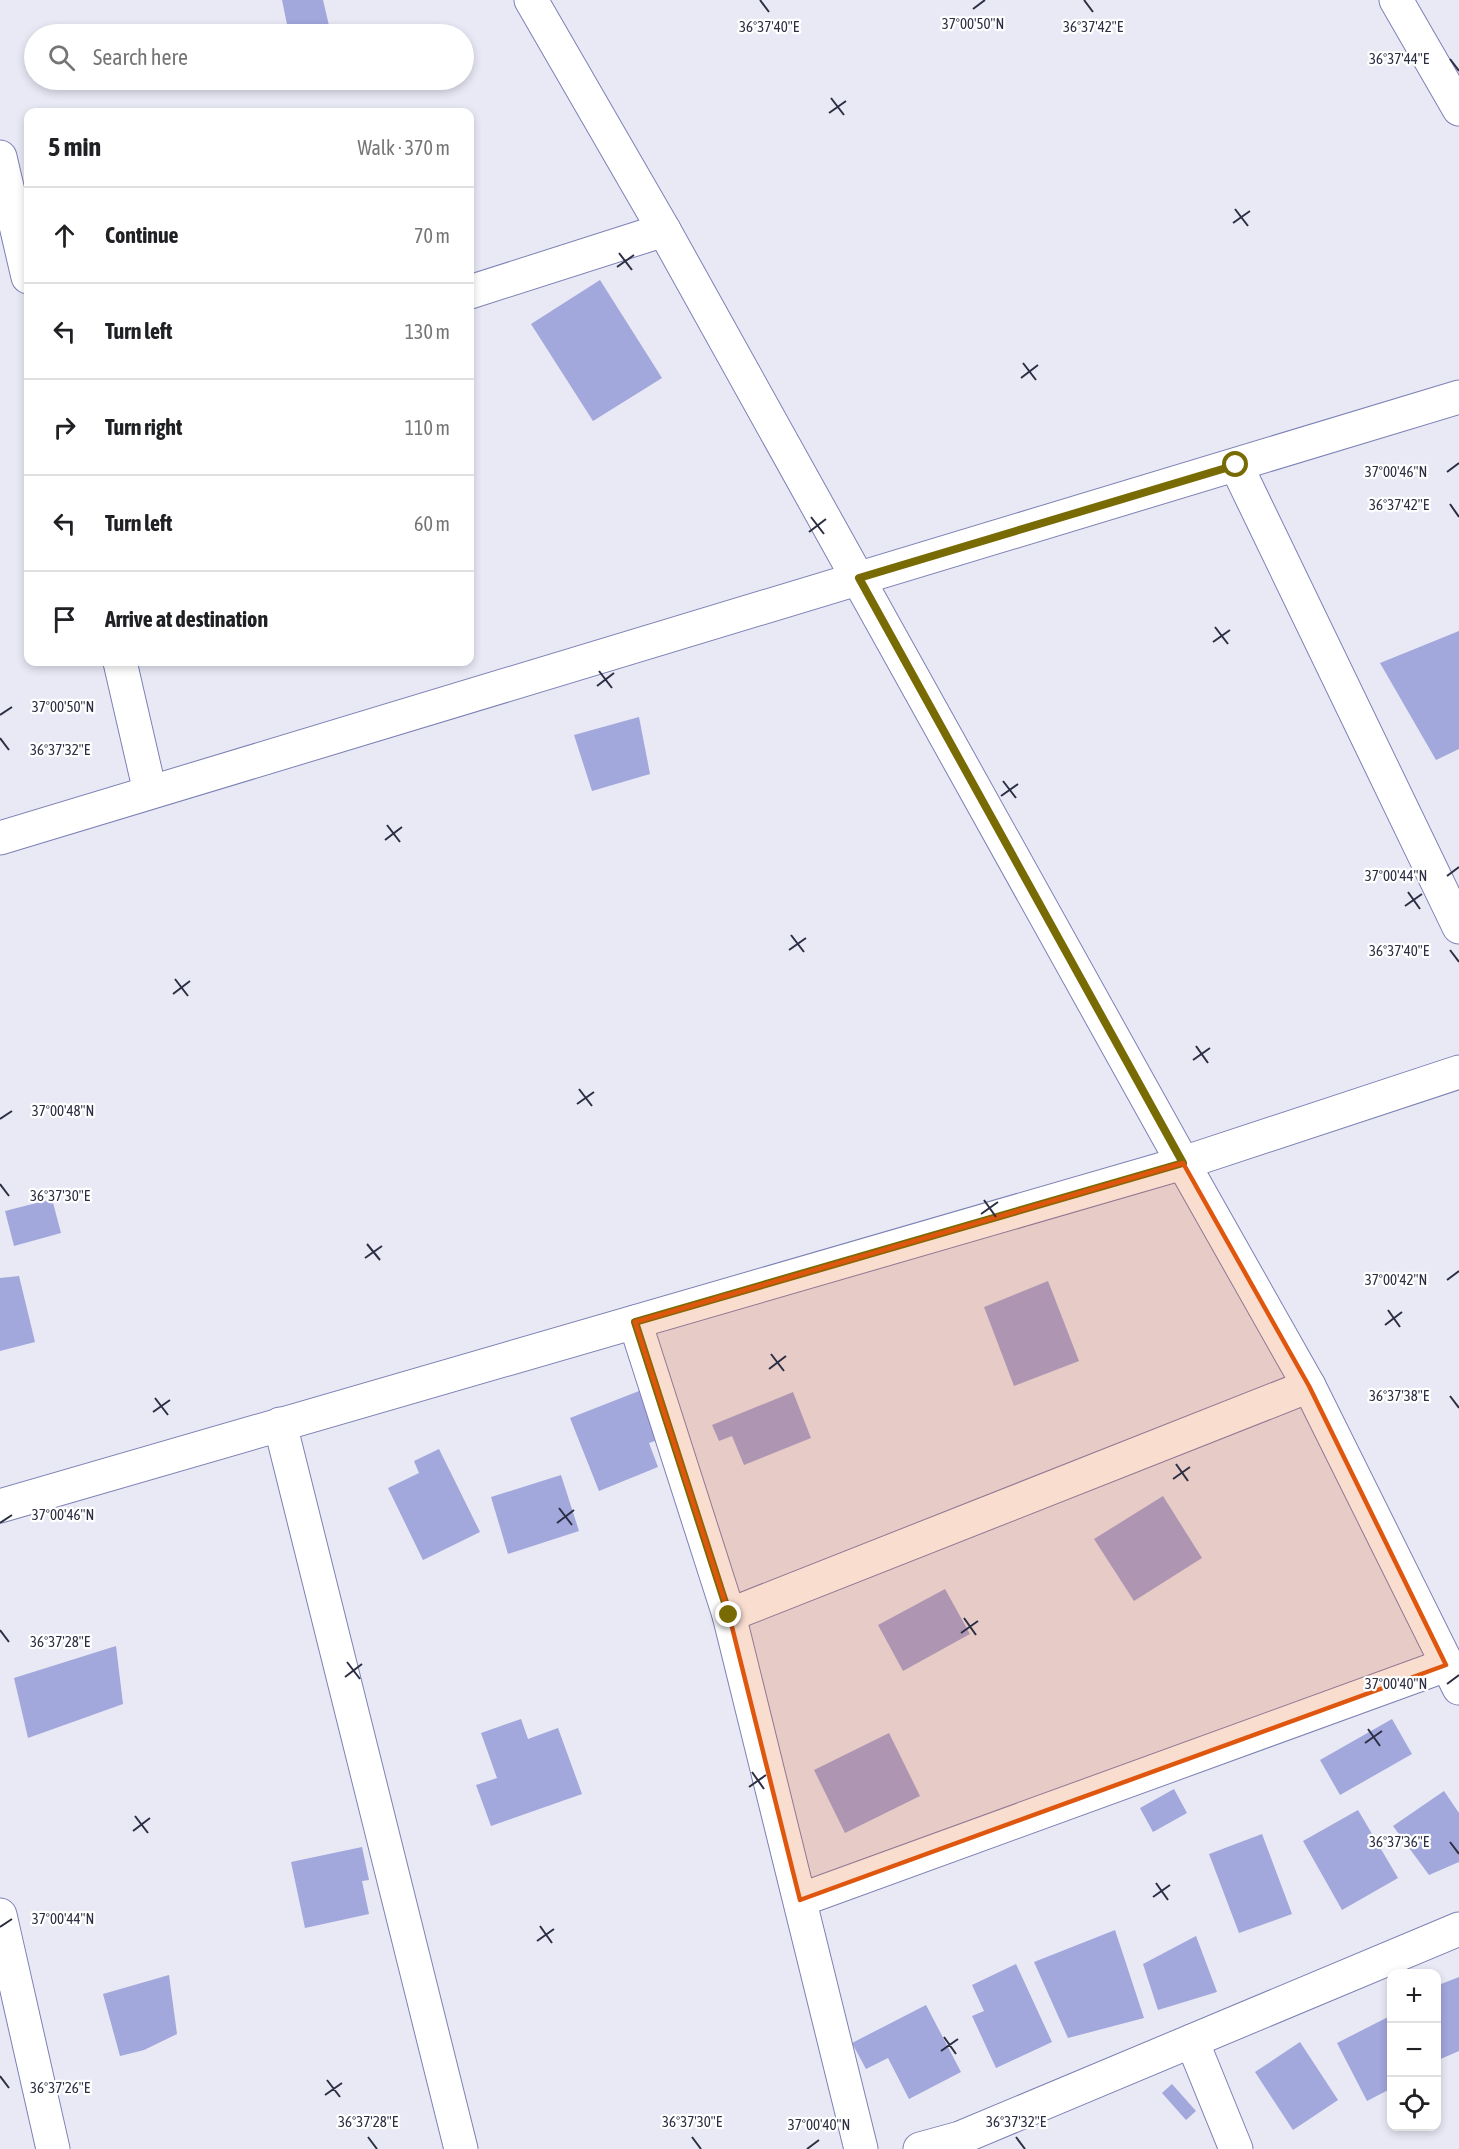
<!DOCTYPE html>
<meta charset="utf-8">
<style>
body{margin:0;font-family:"Asap Condensed",sans-serif;background:#f2f2f2;color:#202124}
.controls{position:absolute;right:18px;bottom:18px;display:grid;overflow:hidden;border-radius:12px;box-shadow:0 3px 9px #0003}
.controls button{width:54px;height:54px;display:grid;place-items:center;padding:0;border:0;border-bottom:2px solid #e0e0e0;background:#fff;color:#202124;font:30px sans-serif}
.stop{position:absolute;width:18px;height:18px;margin:-14px;border:4px solid #796b03;border-radius:50%;background:#fff}
.stop.end{background:#796b03;border-color:#fff;box-shadow:0 2px 6px #0008}
.list{margin:0;padding:0;list-style:none}
h2{display:flex;justify-content:space-between;align-items:center;height:78px;margin:0;padding:0 24px;font-size:26px}
h2 small{font-size:20px;font-weight:400;color:#757577}
.list li{display:grid;grid-template-columns:39px 1fr auto;gap:18px;align-items:center;box-sizing:border-box;height:96px;padding:0 24px;border-top:2px solid #e0e0e0}
.list b{display:block;font-size:22px;white-space:nowrap}
.list em{font-size:20px;font-style:normal;color:#757577}
.icon{flex:none;width:33px;height:33px;fill:none;stroke:currentColor;stroke-width:2;stroke-linecap:round;stroke-linejoin:round}
.map{position:relative;flex:none;width:1459px;height:2149px;overflow:hidden}
.search{position:absolute;background:#fff;box-shadow:0 3px 9px #0003;left:24px;top:24px;width:450px;height:66px;display:flex;align-items:center;gap:15px;box-sizing:border-box;padding:0 21px;border-radius:33px;color:#757577;font-size:22px}
.panel{position:absolute;background:#fff;box-shadow:0 3px 9px #0003;left:24px;top:108px;width:450px;height:558px;border-radius:12px}
.map>svg:first-child{display:block}
</style>
<div class="map">
<svg width="1459" height="2149" viewBox="0 0 1459 2149">
<rect width="100%" height="100%" fill="#e8e9f5"/>
<g fill="#a2a7dc">
<polygon points="282,0 323,0 331,34 289,34"/>
<polygon points="600,280 662,378 593,421 531,324"/>
<polygon points="1459,631 1459,749 1436,760 1380,663"/>
<polygon points="639,717 650,774 592,791 574,735"/>
<polygon points="52,1199 61,1233 14,1246 5,1211"/>
<polygon points="19,1276 35,1342 0,1351 0,1278"/>
<polygon points="1048,1281 1079,1361 1014,1386 984,1307"/>
<polygon points="639,1391 658,1440 649,1443 658,1467 599,1491 570,1418"/>
<polygon points="793,1392 811,1438 744,1465 732,1436 719,1441 712,1425"/>
<polygon points="439,1449 480,1532 423,1560 388,1488 419,1473 414,1461"/>
<polygon points="561,1475 579,1531 508,1554 491,1497"/>
<polygon points="1163,1496 1202,1558 1134,1601 1094,1539"/>
<polygon points="945,1589 970,1634 903,1671 878,1625"/>
<polygon points="116,1646 123,1704 28,1738 14,1678"/>
<polygon points="521,1719 528,1739 558,1728 582,1794 491,1826 476,1785 497,1778 481,1733"/>
<polygon points="1392,1719 1412,1754 1340,1795 1320,1760"/>
<polygon points="889,1733 920,1796 845,1833 814,1770"/>
<polygon points="1174,1789 1187,1813 1153,1832 1140,1808"/>
<polygon points="1444,1791 1459,1813 1459,1862 1429,1875 1393,1826"/>
<polygon points="1358,1810 1398,1878 1342,1910 1303,1841"/>
<polygon points="1262,1834 1292,1914 1239,1933 1209,1854"/>
<polygon points="362,1847 369,1880 362,1881 369,1914 305,1928 291,1862"/>
<polygon points="1115,1930 1144,2018 1068,2038 1034,1962"/>
<polygon points="1196,1936 1217,1992 1158,2010 1143,1964"/>
<polygon points="1016,1964 1052,2042 996,2068 972,2016 984,2011 972,1985"/>
<polygon points="169,1975 177,2034 144,2050 120,2056 103,1994"/>
<polygon points="1459,1977 1459,2051 1436,2061 1436,1986"/>
<polygon points="926,2005 961,2072 909,2099 888,2058 866,2069 852,2043"/>
<polygon points="1392,2015 1392,2088 1367,2101 1337,2043"/>
<polygon points="1300,2042 1338,2100 1293,2130 1255,2072"/>
<polygon points="1172,2084 1196,2111 1186,2120 1162,2093"/>
</g>
<g fill="none" stroke-linecap="round" stroke-linejoin="round">
<defs>
<g id="minor">
<polyline points="531,0 664,230 1183,1163 1309,1386 1459,1688"/>
<polyline points="1396,0 1459,109"/>
<polyline points="0,157 28,277"/>
<polyline points="470,292 664,230"/>
<polyline points="1236,465 1459,927"/>
<polyline points="120,662 150,792"/>
<polyline points="0,838 1459,397"/>
<polyline points="635,1322 729,1615 861,2149"/>
<polyline points="280,1424 461,2149"/>
<polyline points="0,1506 1183,1163 1459,1072"/>
<polyline points="729,1615 1309,1386"/>
<polyline points="800,1900 1446,1665"/>
<polyline points="0,1915 53,2149"/>
<polyline points="1192,2041 1236,2149"/>
<polyline points="920,2149 960,2138 1459,1929"/>
</g>
</defs>
<use href="#minor" stroke="#7d81b4" stroke-width="35"/>
<use href="#minor" stroke="#fff" stroke-width="33"/>
</g>
<g fill="none" stroke-linecap="round" stroke-linejoin="round">
<polyline stroke="#796b03" stroke-width="8" points="729,1615 635,1322 1183,1163 859,578 1236,465"/>
</g>
<path fill="#df570f" fill-opacity="0.2" stroke="#df570f" stroke-width="4.5" stroke-linejoin="round" d="M1183 1163 1309 1386 1446 1665 800 1900 729 1615 635 1322Z"/>
<path fill="none" stroke="#2c2e43" stroke-width="2" d="M760 0 769 12M1084 0 1093 12M973 9 985 0M1450 59 1459 71M831 98 844 115M829 113 846 101M1235 209 1248 226M1233 223 1250 211M619 253 632 270M617 267 634 255M1023 363 1036 380M1021 378 1038 365M1447 472 1459 463M1450 504 1459 517M811 517 824 534M809 532 826 519M1215 627 1228 644M1213 642 1230 630M599 671 612 688M597 686 614 673M0 715 12 707M0 738 9 750M1003 781 1016 798M1001 796 1018 784M387 825 400 842M385 840 402 827M1447 876 1459 867M1408 892 1420 909M1405 906 1422 894M791 935 804 952M789 950 806 938M1450 950 1459 962M175 979 188 996M173 994 190 981M1196 1046 1208 1063M1193 1060 1210 1048M579 1089 592 1106M577 1104 594 1092M0 1119 12 1111M0 1184 9 1196M984 1200 996 1217M981 1214 998 1202M367 1244 380 1260M365 1258 382 1246M1447 1280 1459 1271M1388 1310 1400 1327M1385 1325 1402 1312M771 1354 784 1371M769 1369 786 1356M1450 1396 1459 1408M155 1398 168 1415M153 1412 170 1400M1176 1464 1188 1481M1173 1479 1190 1467M559 1508 572 1525M0 1523 12 1515M557 1523 574 1510M964 1618 976 1635M0 1630 9 1642M961 1633 978 1621M347 1662 360 1679M345 1677 362 1664M1447 1684 1459 1675M1368 1729 1380 1746M1365 1743 1382 1731M752 1772 764 1789M749 1787 766 1775M135 1816 148 1833M133 1831 150 1818M1450 1842 1459 1854M1156 1883 1168 1900M1153 1897 1170 1885M540 1926 552 1943M0 1927 12 1919M537 1941 554 1929M944 2037 956 2054M941 2051 958 2039M0 2076 9 2088M327 2080 340 2097M325 2095 342 2083M368 2137 377 2149M692 2137 701 2149M1016 2137 1025 2149M807 2149 819 2140"/>
<g font-size="15" text-anchor="middle" fill="#2c2e43" stroke="#fff" stroke-width="4.5" stroke-linejoin="round" paint-order="stroke">
<text x="973" y="29">37°00'50"N</text>
<text x="769" y="32">36°37'40"E</text>
<text x="1093" y="32">36°37'42"E</text>
<text x="1399" y="64">36°37'44"E</text>
<text x="1396" y="477">37°00'46"N</text>
<text x="1399" y="510">36°37'42"E</text>
<text x="63" y="712">37°00'50"N</text>
<text x="60" y="755">36°37'32"E</text>
<text x="1396" y="881">37°00'44"N</text>
<text x="1399" y="956">36°37'40"E</text>
<text x="63" y="1116">37°00'48"N</text>
<text x="60" y="1201">36°37'30"E</text>
<text x="1396" y="1285">37°00'42"N</text>
<text x="1399" y="1401">36°37'38"E</text>
<text x="63" y="1520">37°00'46"N</text>
<text x="60" y="1647">36°37'28"E</text>
<text x="1396" y="1689">37°00'40"N</text>
<text x="1399" y="1847">36°37'36"E</text>
<text x="63" y="1924">37°00'44"N</text>
<text x="60" y="2093">36°37'26"E</text>
<text x="368" y="2127">36°37'28"E</text>
<text x="692" y="2127">36°37'30"E</text>
<text x="1016" y="2127">36°37'32"E</text>
<text x="819" y="2130">37°00'40"N</text>
</g>
</svg>
<div class="controls">
<button>+</button>
<button>−</button>
<button><svg class="icon" aria-label="locate" viewBox="0 0 24 24"><circle cx="12" cy="12" r="6"/><path d="M12 2v4M12 18v4M2 12h4M18 12h4"/></svg></button>
</div>
<div class="stop" style="left:1236px;top:465px"></div>
<div class="stop end" style="left:729px;top:1615px"></div>
<div class="search"><svg class="icon" aria-label="search" viewBox="0 0 24 24"><circle cx="10" cy="10" r="6"/><path d="M15 15l6 6"/></svg>Search here</div>
<section class="panel">
<h2>5 min<small>Walk · 370 m</small></h2>
<ul class="list">
<li><svg class="icon" aria-label="ahead" viewBox="0 0 24 24"><path d="M12 20V5M6 11l6-6 6 6"/></svg><div><b>Continue</b></div><em>70 m</em></li>
<li><svg class="icon" aria-label="left" viewBox="0 0 24 24"><path d="M17 20v-9H6M10 6l-5 5 5 5"/></svg><div><b>Turn left</b></div><em>130 m</em></li>
<li><svg class="icon" aria-label="right" viewBox="0 0 24 24"><path d="M7 20v-9h11M14 6l5 5-5 5"/></svg><div><b>Turn right</b></div><em>110 m</em></li>
<li><svg class="icon" aria-label="left" viewBox="0 0 24 24"><path d="M17 20v-9H6M10 6l-5 5 5 5"/></svg><div><b>Turn left</b></div><em>60 m</em></li>
<li><svg class="icon" aria-label="arrive" viewBox="0 0 24 24"><path d="M6 21V4h12l-3 4 3 4H6"/></svg><div><b>Arrive at destination</b></div></li>
</ul>
</section>
</div>
